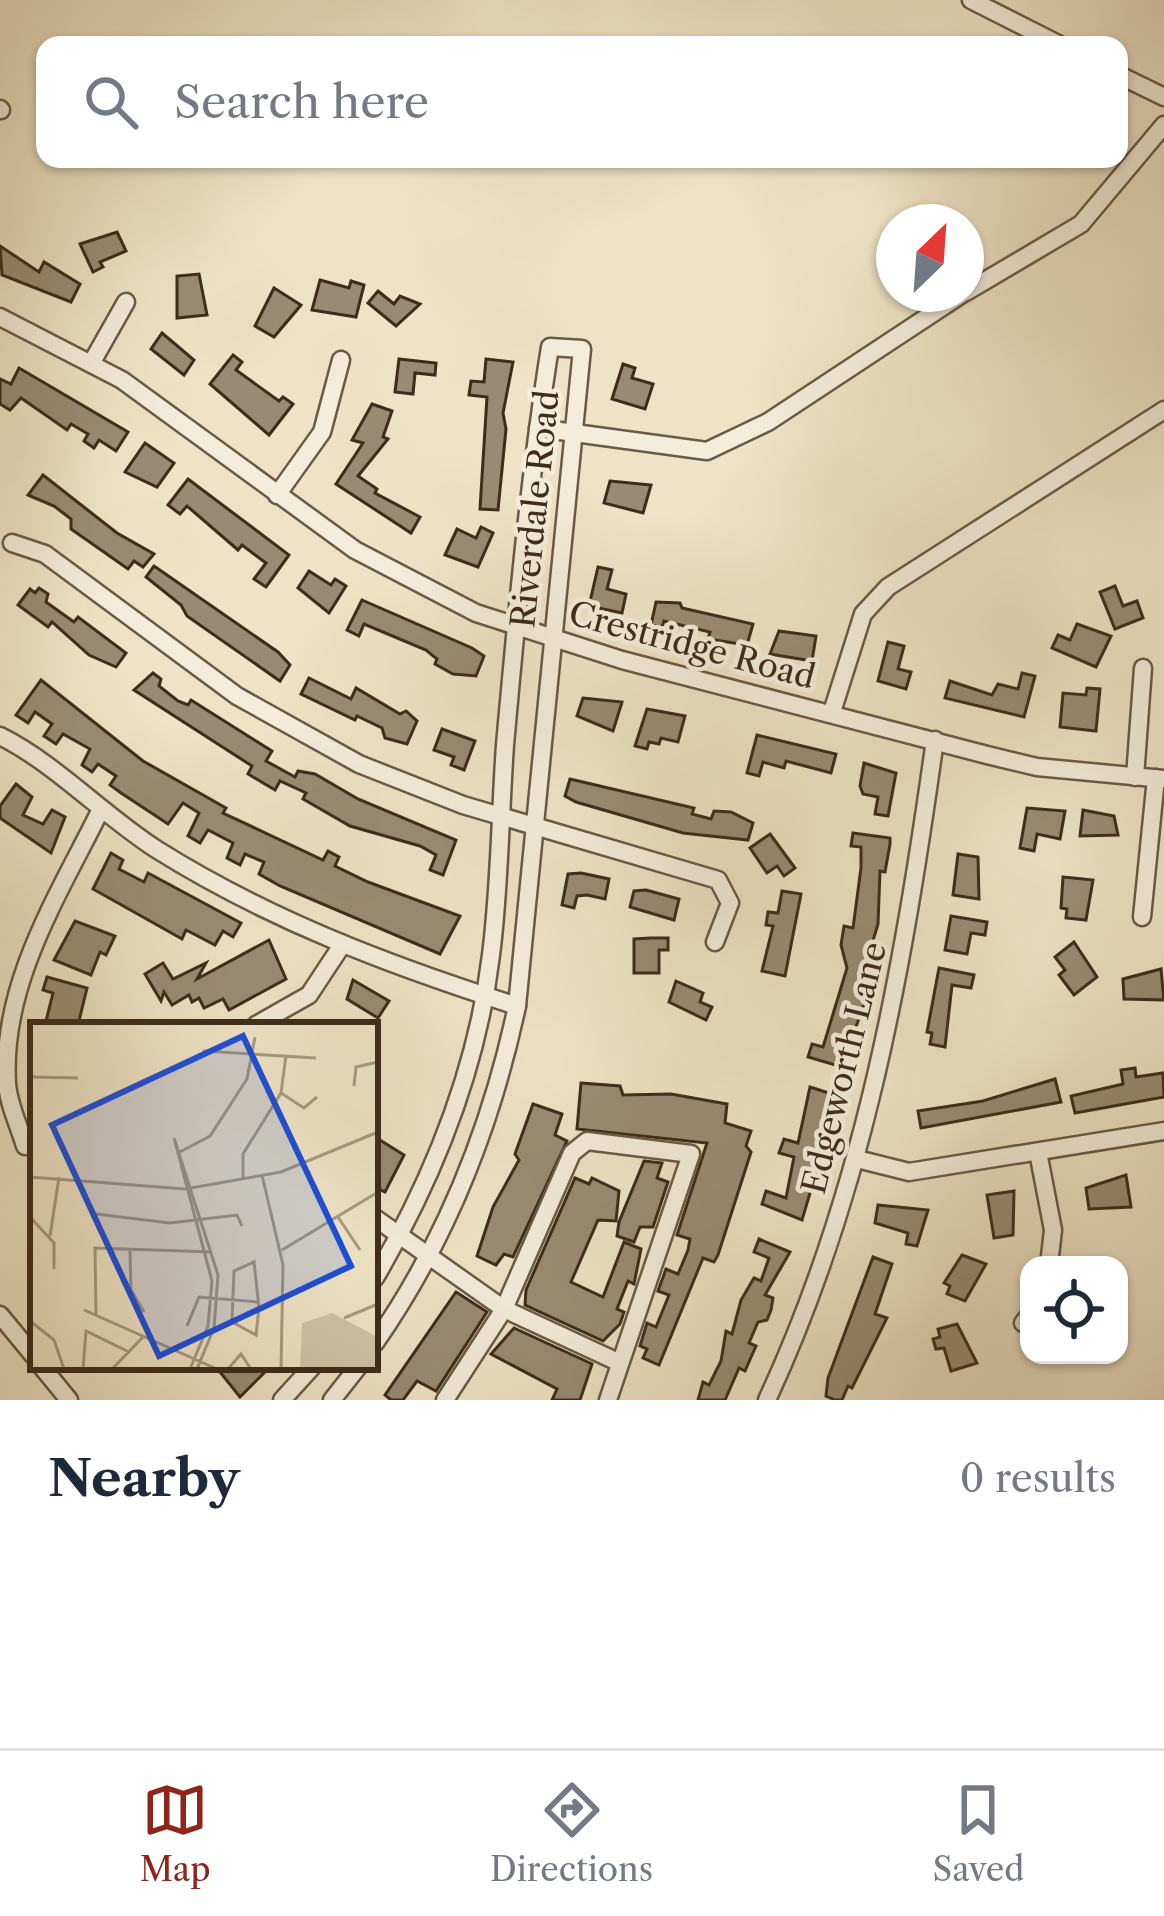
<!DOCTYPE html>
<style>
body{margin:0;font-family:"Libre Caslon Text",serif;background:#f6f6f7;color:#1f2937}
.controls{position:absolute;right:36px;bottom:36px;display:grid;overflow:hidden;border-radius:24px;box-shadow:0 3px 9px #0004}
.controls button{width:108px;height:108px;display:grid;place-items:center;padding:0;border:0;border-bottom:3px solid #e0e1e3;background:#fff;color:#1f2937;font:60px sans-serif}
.compass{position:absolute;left:876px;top:204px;width:108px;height:108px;border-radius:50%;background:#fff;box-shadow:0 3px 9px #0004;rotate:25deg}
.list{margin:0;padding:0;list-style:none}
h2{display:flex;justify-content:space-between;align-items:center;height:156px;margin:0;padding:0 48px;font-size:51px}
h2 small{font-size:39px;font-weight:400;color:#747a83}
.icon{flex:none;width:66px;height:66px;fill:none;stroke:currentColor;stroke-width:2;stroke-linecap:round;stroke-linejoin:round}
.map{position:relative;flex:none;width:1164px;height:1400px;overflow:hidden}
.search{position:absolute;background:#fff;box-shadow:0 3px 9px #0004;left:36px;right:36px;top:36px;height:132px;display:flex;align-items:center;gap:30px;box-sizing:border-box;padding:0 42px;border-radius:24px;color:#747a83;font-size:45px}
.sheet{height:348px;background:#fff}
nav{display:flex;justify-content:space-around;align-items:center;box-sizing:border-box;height:168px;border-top:3px solid #e0e1e3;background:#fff;font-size:33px;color:#747a83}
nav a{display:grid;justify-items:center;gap:6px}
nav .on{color:#8f2418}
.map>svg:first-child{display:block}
</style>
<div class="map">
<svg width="1164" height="1400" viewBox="0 0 1164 1400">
<rect width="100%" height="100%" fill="#eee3c6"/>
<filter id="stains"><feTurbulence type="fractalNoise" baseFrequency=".00167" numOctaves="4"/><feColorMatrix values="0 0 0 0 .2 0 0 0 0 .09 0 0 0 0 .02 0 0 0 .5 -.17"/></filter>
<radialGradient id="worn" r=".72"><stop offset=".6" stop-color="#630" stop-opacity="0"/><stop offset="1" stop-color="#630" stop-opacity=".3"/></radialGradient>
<g fill="#998b73" stroke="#3d2c1a" stroke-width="3">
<polygon points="117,232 126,251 100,262 103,267 93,272 80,244"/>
<polygon points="0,246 39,272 44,262 80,284 71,302 2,275"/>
<polygon points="199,274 207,315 177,318 177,276"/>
<polygon points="320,280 349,288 351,281 364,285 356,317 312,310"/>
<polygon points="274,288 301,305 274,337 255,326"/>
<polygon points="378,291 394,304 400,296 420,304 396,326 368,303"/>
<polygon points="162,333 194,360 184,375 151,349"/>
<polygon points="233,355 242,362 236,370 279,401 283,397 293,404 269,435 210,384"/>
<polygon points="399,359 436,363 435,375 415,373 413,394 395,392"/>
<polygon points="486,359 513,362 503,413 506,429 498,510 480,509 487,397 469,395 471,381 484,382"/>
<polygon points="623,364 635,368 632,378 653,384 645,409 612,399"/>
<polygon points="19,368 128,432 116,451 99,440 94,448 84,441 88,434 71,424 67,430 21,398 10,410 0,404 0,379 11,384"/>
<polygon points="372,404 392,411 383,437 388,439 358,476 377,489 375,493 420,517 411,533 336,484 363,443 352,440"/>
<polygon points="145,443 174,463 157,487 125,472"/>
<polygon points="43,475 117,533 154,554 143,567 134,561 128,569 71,529 71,519 54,506 28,495"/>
<polygon points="188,479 289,555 266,587 254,579 266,563 242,545 238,550 187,506 180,514 168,505"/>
<polygon points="610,481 651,485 643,513 604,503"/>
<polygon points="481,527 493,533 478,567 445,555 457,529 476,538"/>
<polygon points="154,566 278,652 290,665 280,681 187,616 181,605 146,577"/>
<polygon points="598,567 612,570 607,589 626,594 622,613 589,606"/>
<polygon points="309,571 331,585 335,579 346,586 329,613 298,588"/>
<polygon points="1115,586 1123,606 1137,601 1143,618 1115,629 1100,592"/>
<polygon points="39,588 48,594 46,602 74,622 78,617 126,653 116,667 89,655 52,622 48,627 18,605 30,589 35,593"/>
<polygon points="362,600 472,648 484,656 476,676 453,674 435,664 437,659 426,650 364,624 359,636 347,630"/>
<polygon points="656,602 680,603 682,608 753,624 747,645 708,639 710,632 664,621 662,627 651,625"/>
<polygon points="1077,624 1111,636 1096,667 1052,648 1058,635 1070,640"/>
<polygon points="779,631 816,636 812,661 770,654"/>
<polygon points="888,642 904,646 898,669 911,672 906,689 878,681"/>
<polygon points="153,673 161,679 159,686 178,701 188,705 191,700 272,751 266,761 295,777 298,771 315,774 358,799 456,840 443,875 430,870 436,855 420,846 350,826 303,799 306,793 280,781 275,790 248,774 252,766 134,690"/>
<polygon points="1022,673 1035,676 1024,717 945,698 950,681 992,695 998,684 1018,689"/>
<polygon points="309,678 351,699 356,688 400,714 406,711 417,721 407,744 385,738 382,728 357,716 355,720 301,694"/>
<polygon points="41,680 143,761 226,808 223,813 323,860 328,851 339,857 335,866 368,882 460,916 440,954 280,886 259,874 264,862 245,854 240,865 227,858 233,843 208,830 200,843 188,836 199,813 183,803 168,824 121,793 110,785 116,776 98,764 92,772 82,765 90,749 63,734 56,744 44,736 52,724 35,712 28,723 16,715"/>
<polygon points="1087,688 1100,689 1096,731 1060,727 1063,693 1086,695"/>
<polygon points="583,698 622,702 613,731 577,716"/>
<polygon points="647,709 685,716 678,742 661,738 659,744 649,742 647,749 635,746"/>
<polygon points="442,729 475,741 464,770 451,765 454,757 434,750"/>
<polygon points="757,735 836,754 831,773 786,761 784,768 763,762 759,776 747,773"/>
<polygon points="864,763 896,773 888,816 875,814 878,797 863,794 860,786"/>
<polygon points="570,779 694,808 692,814 711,819 714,811 731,812 753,823 748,840 683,833 576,802 565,796"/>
<polygon points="16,784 32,797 23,815 43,824 52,810 65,817 51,853 0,818 0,806"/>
<polygon points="1027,808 1065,811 1060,839 1037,834 1034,851 1020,848"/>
<polygon points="1083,810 1114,816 1118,835 1080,836"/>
<polygon points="853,833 890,838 890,844 885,872 880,871 878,924 860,984 864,1004 842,1067 808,1057 812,1044 823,1047 847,968 841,945 844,926 853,928 861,868 861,847 851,846"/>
<polygon points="770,834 795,868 784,876 777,866 767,873 750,848"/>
<polygon points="111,853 123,860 119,869 144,882 148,873 241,923 233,937 223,931 215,945 186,930 182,939 93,889"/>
<polygon points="958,854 978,857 979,899 953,895"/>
<polygon points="581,873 609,879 605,899 587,895 577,896 574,908 562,905 568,874"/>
<polygon points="1063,877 1093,880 1086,920 1066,918 1067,909 1061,908"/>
<polygon points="646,890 679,899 674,920 630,907 634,891"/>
<polygon points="782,891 801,894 785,976 762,971 773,926 766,925 768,912 778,913"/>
<polygon points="951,916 987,922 985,935 971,933 967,954 945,950"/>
<polygon points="75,921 115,936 106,955 100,952 91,975 54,960"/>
<polygon points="651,938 668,938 668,950 659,950 659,973 634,973 634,939"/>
<polygon points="269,940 286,979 229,1010 223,999 204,1008 199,998 192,1002 189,995 172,1005 164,992 161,1001 145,974 163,963 173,979 206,963 197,979"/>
<polygon points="1074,942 1097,977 1074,995 1059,975 1065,970 1055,957"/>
<polygon points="939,968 974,975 971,988 952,985 945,1047 930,1044 932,1033 927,1032"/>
<polygon points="1161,969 1164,1000 1124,999 1123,979"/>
<polygon points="47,977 87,988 78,1025 45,1025 53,993 43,990"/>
<polygon points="353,980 389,1001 378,1018 347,999"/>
<polygon points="676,981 703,993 700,1002 712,1007 706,1020 669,1002"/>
<polygon points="1135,1068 1136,1077 1163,1073 1164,1097 1075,1113 1071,1096 1123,1084 1121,1070"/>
<polygon points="1055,1079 1061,1102 921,1128 918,1111 983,1101"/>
<polygon points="581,1083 620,1086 623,1095 671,1094 727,1104 725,1123 751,1131 746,1146 751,1152 718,1255 714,1262 703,1258 659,1365 643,1358 647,1349 640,1346 647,1323 656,1327 669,1295 658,1291 666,1269 678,1274 688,1250 690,1239 677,1235 707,1143 577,1129"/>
<polygon points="810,1087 841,1097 819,1147 822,1153 802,1220 762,1204 766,1191 786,1198 794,1157 779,1153 784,1139 798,1143"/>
<polygon points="533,1104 562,1114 555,1135 567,1141 513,1257 504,1254 496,1265 477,1256 493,1207 519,1160 515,1154"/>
<polygon points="375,1137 404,1155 385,1192 375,1187"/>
<polygon points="644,1161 662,1163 657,1178 668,1182 653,1227 640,1227 634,1242 617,1236 619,1222"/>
<polygon points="1126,1175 1131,1207 1089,1209 1086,1188"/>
<polygon points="575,1178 589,1184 592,1178 619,1191 616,1221 598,1220 571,1282 603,1297 624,1242 641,1249 634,1284 628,1281 617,1309 624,1312 620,1324 603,1341 525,1305 526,1290"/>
<polygon points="1014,1191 1013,1235 994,1238 987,1195"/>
<polygon points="878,1205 928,1210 917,1246 906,1244 908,1233 875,1223"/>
<polygon points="759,1239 790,1252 765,1295 773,1298 771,1310 767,1320 758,1322 749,1343 756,1346 752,1355 745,1371 739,1368 725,1400 698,1400 703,1382 709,1385 721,1361 726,1331 732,1334 741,1300 754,1278 761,1281 769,1258 754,1252"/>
<polygon points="962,1255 986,1264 965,1301 947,1294 950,1286 944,1283"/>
<polygon points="873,1257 892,1264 875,1314 887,1318 852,1388 848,1386 842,1400 835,1400 826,1396 828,1378"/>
<polygon points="456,1292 487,1312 436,1391 417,1381 403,1400 391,1400 385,1395"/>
<polygon points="957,1324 977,1363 951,1371 944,1348 936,1349 933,1339 940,1337 938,1329"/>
<polygon points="514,1328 592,1364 580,1400 552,1400 557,1389 491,1354"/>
<polygon points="216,1367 270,1367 240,1397"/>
</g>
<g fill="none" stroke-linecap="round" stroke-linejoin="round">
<defs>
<g id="minor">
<polyline points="971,0 1060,45"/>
<polyline points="1119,75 1164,97"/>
<polyline points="0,109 1,110"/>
<polyline points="966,292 1081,224 1164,125"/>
<polyline points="0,317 122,380 355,550 476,613 622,660 987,755 1037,767 1164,779"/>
<polyline points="92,362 126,302"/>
<polyline points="538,428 707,451 768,422 962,294"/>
<polyline points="277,495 322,432 341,360"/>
<polyline points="12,543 45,554 237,696 359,764 463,805 718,880 730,903 715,942"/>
<polyline points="832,712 863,614 888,587 1164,410"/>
<path d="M0 736C56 764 103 815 156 849 269 920 391 966 517 1006"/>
<polyline points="1135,777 1143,668"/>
<polyline points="1142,917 1156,778"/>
<polyline points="256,1025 309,995 342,945"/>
<path d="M25 1146C19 1126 8 1103 7 1083 1 984 58 896 100 811"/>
<polyline points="1038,1152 1053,1230 1049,1265"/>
<polyline points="857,1159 909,1172 1164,1131"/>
<polyline points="375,1218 504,1309 618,1362"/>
<path d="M375 1278C433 1179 477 1070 491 955 500 885 500 815 505 745 517 612 529 479 550 347L582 349 517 1006C491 1128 446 1241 375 1343"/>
<polyline points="0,1315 33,1355"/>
<polyline points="1023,1323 1029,1316"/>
<polyline points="42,1367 69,1400"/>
<polyline points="282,1400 312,1367"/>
<polyline points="332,1400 358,1367"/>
<polyline points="445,1400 504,1309 572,1153 587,1141 691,1154 608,1400"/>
<path d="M767 1400C865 1189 903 968 935 740"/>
</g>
</defs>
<use href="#minor" stroke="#695a45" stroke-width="21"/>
<use href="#minor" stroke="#f4edda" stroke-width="16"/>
</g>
<g text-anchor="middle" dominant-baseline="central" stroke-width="9" stroke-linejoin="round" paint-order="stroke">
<g font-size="33" fill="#3d2c1a" stroke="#f4edda">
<text transform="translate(535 509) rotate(-84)">Riverdale Road</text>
<text transform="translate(692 645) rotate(15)">Crestridge Road</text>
<text transform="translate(844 1068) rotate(-76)">Edgeworth Lane</text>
</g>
</g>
<g transform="translate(30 1022)">
<rect width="348" height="348" fill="#eee3c6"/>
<path d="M302 291 348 315V347H270L272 301Z" fill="#d0c4a9"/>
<path fill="none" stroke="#a79a81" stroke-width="3" d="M173 29 286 36M0 55 48 56M324 64 326 45 348 40M251 71 274 86 287 75M148 131 180 114 217 57 225 15M232 153 253 243 251 347M0 155 155 167 251 150 348 110M213 157V132L251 71 256 33M66 192 140 201 207 193 212 204M0 195 24 221V247M308 195 330 228M20 214 29 155M252 228 348 170M100 229 101 268 114 290M224 240 229 286 226 313 202 300 204 249ZM54 288 187 347M66 293 65 226 182 230M314 296 348 282M0 299 24 318 34 347M157 304 169 275 228 280M53 347 56 309 99 330M82 347 113 315M160 347 178 304 182 259 144 116 188 253 184 306 167 347M198 347 211 332 221 347"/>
<path fill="#1d4ed8" fill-opacity="0.15" stroke="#1d4ed8" stroke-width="6" d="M213 14 321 244 129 334 22 103Z"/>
<rect width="348" height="348" fill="none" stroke="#3d2c1a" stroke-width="6"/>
</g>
<rect width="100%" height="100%" filter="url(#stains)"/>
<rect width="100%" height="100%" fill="url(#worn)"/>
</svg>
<div class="controls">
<button><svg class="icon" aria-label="locate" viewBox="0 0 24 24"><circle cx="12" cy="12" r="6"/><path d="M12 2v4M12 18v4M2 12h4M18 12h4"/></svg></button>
</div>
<svg class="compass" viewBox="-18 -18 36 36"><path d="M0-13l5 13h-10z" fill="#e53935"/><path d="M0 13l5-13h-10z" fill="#747a83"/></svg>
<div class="search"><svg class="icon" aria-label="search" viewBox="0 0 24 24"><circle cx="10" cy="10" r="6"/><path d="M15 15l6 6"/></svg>Search here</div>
</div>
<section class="sheet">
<h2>Nearby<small>0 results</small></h2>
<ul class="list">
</ul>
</section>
<nav>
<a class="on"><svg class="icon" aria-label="map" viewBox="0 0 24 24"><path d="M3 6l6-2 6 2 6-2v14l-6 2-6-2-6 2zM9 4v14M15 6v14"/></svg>Map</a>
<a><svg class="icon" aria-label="directions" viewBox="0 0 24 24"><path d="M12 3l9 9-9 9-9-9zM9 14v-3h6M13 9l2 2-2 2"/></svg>Directions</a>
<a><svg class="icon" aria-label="saved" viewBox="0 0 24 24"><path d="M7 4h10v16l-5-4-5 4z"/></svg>Saved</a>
</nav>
